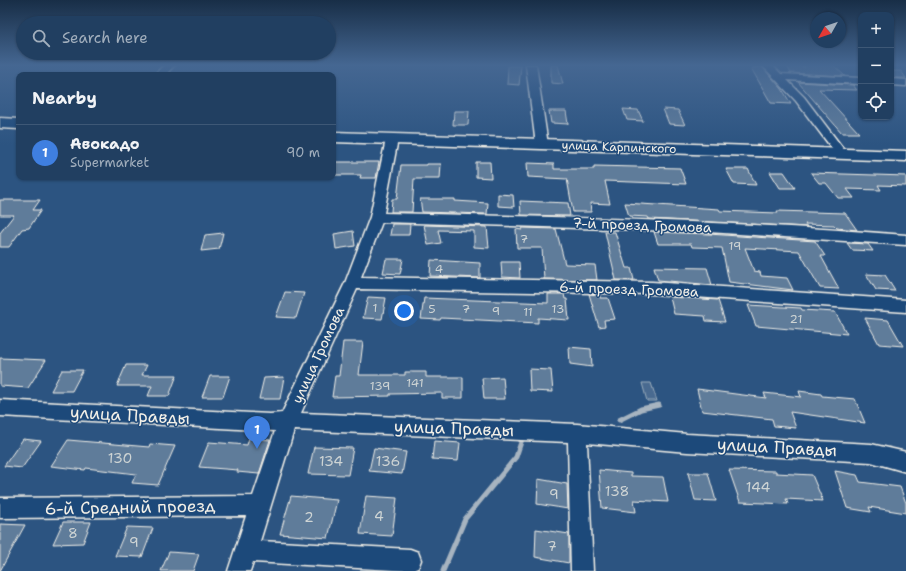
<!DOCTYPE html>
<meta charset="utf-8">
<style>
body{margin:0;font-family:"Shantell Sans",sans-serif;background:#2d4a6a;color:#f1f3f6}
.controls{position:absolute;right:12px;top:12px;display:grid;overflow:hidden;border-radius:8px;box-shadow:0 1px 3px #0004}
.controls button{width:36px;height:36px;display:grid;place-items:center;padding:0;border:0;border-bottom:1px solid #3e5876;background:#213f61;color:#f1f3f6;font:20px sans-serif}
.compass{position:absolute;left:810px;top:12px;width:36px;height:36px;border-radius:50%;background:#213f61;box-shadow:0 1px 3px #0004;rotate:230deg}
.you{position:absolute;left:404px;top:311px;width:14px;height:14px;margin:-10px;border:3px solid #fff;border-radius:50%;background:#1a73e8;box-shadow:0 0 0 6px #1a73e833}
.badge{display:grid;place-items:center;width:26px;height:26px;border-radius:50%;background:#8bbbb9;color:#fff;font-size:13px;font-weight:700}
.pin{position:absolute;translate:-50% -33px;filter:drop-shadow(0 1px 2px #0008)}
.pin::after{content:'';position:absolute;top:21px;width:14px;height:12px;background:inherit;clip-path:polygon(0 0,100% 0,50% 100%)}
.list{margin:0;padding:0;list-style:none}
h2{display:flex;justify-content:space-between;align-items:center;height:52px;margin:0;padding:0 16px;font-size:17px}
h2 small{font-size:13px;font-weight:400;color:#a2afbd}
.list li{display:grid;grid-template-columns:26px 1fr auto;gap:12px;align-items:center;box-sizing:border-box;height:56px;padding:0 16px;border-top:1px solid #3e5876}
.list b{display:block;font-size:15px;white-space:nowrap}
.list p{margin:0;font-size:13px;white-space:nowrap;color:#a2afbd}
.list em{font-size:13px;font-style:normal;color:#a2afbd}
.icon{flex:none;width:22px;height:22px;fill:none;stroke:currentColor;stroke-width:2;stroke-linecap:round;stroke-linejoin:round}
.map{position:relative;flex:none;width:906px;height:571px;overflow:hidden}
.search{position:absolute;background:#213f61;box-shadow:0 1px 3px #0004;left:16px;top:16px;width:320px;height:44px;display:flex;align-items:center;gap:10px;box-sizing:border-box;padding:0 14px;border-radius:22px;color:#a2afbd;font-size:15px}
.panel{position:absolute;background:#213f61;box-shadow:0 1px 3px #0004;left:16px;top:72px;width:320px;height:108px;border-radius:8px}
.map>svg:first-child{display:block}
</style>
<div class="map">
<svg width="906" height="571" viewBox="0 0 906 571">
<rect width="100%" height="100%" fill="#2c5481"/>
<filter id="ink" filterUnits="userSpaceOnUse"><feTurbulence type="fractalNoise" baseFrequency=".025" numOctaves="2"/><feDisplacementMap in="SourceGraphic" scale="8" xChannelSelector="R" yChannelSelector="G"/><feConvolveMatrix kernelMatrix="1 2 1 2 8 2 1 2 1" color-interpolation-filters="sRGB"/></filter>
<g filter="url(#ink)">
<polygon fill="#496b90" stroke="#9eaebc" points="642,383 651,383 657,401 647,401"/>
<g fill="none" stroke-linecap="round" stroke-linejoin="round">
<g stroke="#a7b4c0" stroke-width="5">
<polyline points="619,420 641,409 659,405"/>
<polyline points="443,571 465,519 516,457 523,436"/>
</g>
</g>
<g fill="#5e7b9a" stroke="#f4f1e8">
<polygon points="551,65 558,65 563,84 551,83"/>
<polygon points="786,65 805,67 803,65 833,65 845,76 791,73"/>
<polygon points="508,66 521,66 519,85 507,84"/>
<polygon points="762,67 782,89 791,104 771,103 751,68"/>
<polygon points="891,71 901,71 906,78 891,78"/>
<polygon points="798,82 853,85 857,90 819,89 859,133 842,133"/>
<polygon points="623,109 638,110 643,121 627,120"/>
<polygon points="663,109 678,110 685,125 669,124"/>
<polygon points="454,111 469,111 468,125 453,125"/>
<polygon points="549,111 566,111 568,124 551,123"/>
<polygon points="335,162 379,162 376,178 360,178 361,175 333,175"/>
<polygon points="476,162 490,162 491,178 476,177"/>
<polygon points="527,163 554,164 554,169 594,169 594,166 680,168 686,184 605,181 610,204 590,203 591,212 573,212 567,179 528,177"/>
<polygon points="427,164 441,164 440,179 414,179 412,212 391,212 392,199 397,199 401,165 427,165"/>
<polygon points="726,169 748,169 756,185 734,184"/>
<polygon points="770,172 784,172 795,188 780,188"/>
<polygon points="811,173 906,176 906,186 878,185 881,190 847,189 854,198 838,198 826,183 819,183"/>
<polygon points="498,194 513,195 514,207 498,206"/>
<polygon points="420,199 455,199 455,201 488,203 487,214 422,212"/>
<polygon points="0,200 40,200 33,210 41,210 29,228 22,229 9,247 0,247 0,233 14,215 0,215"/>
<polygon points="520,201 568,203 570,216 521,215"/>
<polygon points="625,203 719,209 720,211 778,213 777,211 845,213 857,230 837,228 834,225 805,224 807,227 649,219 648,217 629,216"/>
<polygon points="392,224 410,224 409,235 390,235"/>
<polygon points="424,225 487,227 489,248 474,247 474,231 438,230 441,243 428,245"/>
<polygon points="522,228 556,229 565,264 595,265 597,280 544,279 542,248 517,248 516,229 522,230"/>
<polygon points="353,231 355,246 336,249 334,234"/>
<polygon points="605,232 615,232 626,268 631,268 634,280 616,280"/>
<polygon points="654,232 708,234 815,241 825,256 821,256 839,289 820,288 799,251 745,248 754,271 760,272 761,276 787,278 793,290 729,282 722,248 692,247 691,244 658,244"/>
<polygon points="223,233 219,249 201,251 205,235"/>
<polygon points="847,243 868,244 873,251 852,250"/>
<polygon points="386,259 403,259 400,274 383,273"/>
<polygon points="431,260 480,263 480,278 430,276"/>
<polygon points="501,262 519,262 520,278 502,277"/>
<polygon points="654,267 707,268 712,285 658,280"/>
<polygon points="866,274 885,275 895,291 876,290"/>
<polygon points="285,292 304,293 296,318 276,317"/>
<polygon points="548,294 564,294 565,299 567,299 569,320 538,318 538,323 441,318 440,320 421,319 424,298 548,303"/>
<polygon points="589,294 600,295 600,298 608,298 615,319 604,320 605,326 599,327"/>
<polygon points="368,297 386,298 382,319 363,318"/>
<polygon points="670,297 718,300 725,322 706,321 705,316 674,314"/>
<polygon points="748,305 801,308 802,310 835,312 847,334 756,326"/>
<polygon points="865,318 888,320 903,346 879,344"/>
<polygon points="343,342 363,342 359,375 405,375 405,372 426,372 426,377 463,377 463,398 442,398 442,393 390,394 390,396 332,397 335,376 339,376"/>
<polygon points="569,347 591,349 592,367 570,364"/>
<polygon points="0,358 46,360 28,388 0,386"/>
<polygon points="126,365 147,365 142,375 177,375 169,396 148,396 152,386 117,386"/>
<polygon points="529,369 551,370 553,392 530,391"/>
<polygon points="62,370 83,370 72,391 51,391"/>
<polygon points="210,376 230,376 223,397 202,397"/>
<polygon points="284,377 280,399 259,399 264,378"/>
<polygon points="503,377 505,399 484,399 482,378"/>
<polygon points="697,389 766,398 764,393 801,397 799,391 821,394 822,396 855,399 865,423 790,412 796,428 774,426 772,419 702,411"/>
<polygon points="249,438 270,440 259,474 237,472 238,470 199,467 209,442 247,445"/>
<polygon points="23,439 41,441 22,468 4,466"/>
<polygon points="68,440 149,447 150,444 175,446 158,485 132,483 136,474 86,468 85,470 51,466"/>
<polygon points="434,441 460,443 458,461 432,459"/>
<polygon points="314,447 353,448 348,475 308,474"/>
<polygon points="374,448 406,452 402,474 369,471"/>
<polygon points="599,470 631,473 631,476 663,477 668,502 634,500 636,512 602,508"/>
<polygon points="729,470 776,471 776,473 812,475 823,501 786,499 788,504 740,502"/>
<polygon points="835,471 857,475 860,482 900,487 906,503 906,513 869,507 871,512 847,508"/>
<polygon points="688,473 708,473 716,501 695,500"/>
<polygon points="538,479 567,484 568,509 537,504"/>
<polygon points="291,496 337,500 328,538 280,534"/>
<polygon points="366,496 397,498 392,536 360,534"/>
<polygon points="63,522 91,522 83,543 53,544"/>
<polygon points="0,524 25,525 0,571"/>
<polygon points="127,527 153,528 142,557 115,556"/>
<polygon points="536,529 569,534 569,563 535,557"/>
<polygon points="169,552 199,554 193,571 161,571"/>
</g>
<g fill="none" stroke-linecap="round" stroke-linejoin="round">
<defs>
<g id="street">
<polygon points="164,65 175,65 165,75 154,75"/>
<polygon points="526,65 536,65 548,145 546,147 538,147 536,145"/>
<polygon points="762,65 772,65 781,74 861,78 861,84 787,80 804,97 845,151 847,153 845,155 837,155 796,101"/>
<polygon points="891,79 906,80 906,86 891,85"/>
<path d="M392 136 396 137 398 139 384 213C558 217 732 221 906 235V245L708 232 382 222 361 277 652 282 906 300V312L652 294 357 289 301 413 577 424 687 434 871 444 906 452V472L871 462 687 452 587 443 593 571H571L568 442 294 430 260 541 410 549 418 552 421 560 418 568 410 571 253 562 250 571H228L246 516 0 518V498L253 496 275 431 0 416V400L270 414 282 413 345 283 370 217 386 139 388 137Z"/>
</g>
<g id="primary">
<polygon points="0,118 19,119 19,129 0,128"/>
<polygon points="333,132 906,151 906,161 333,142"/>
</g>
</defs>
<use href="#street" stroke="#f4f1e8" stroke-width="3"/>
<use href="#primary" stroke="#f4f1e8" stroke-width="3"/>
<use href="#street" fill="#1f4a7a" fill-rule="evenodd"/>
<use href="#primary" fill="#1f4a7a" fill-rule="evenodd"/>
</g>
</g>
<linearGradient id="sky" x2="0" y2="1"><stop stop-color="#182e47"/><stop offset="0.45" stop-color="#456792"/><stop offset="1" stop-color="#456792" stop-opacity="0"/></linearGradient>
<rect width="906" height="145" fill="url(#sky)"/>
<g text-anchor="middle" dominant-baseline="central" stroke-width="3" stroke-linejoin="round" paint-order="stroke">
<g font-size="12" fill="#f4f1e8" stroke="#1f4a7a">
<text transform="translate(619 147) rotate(2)">улица Карпинского</text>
</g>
<g font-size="12" fill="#ced4d4">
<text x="524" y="239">7</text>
<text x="735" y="246">19</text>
<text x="439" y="269">4</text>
<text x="375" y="308">1</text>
<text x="432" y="309">5</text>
<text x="466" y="309">7</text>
<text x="558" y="309">13</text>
<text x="496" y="311">9</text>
<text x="528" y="312">11</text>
<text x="796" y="319">21</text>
<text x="415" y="383">141</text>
<text x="380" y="386">139</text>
</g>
<g font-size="14" fill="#f4f1e8" stroke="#1f4a7a">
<text transform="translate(642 225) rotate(2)">7-й проезд Громова</text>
<text transform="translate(629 289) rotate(2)">6-й проезд Громова</text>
<text transform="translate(318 355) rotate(-65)">улица Громова</text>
</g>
<g font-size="14" fill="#ced4d4">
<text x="120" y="458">130</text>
<text x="331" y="461">134</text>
<text x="388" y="461">136</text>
<text x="758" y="487">144</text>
<text x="617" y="491">138</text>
<text x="554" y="494">9</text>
<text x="379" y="516">4</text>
<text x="309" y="517">2</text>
<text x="73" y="533">8</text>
<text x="134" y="542">9</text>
<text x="552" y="546">7</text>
</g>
<g font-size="17" fill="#f4f1e8" stroke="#1f4a7a">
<text transform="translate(130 415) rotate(3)">улица Правды</text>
<text transform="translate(454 428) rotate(2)">улица Правды</text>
<text transform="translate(777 447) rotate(3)">улица Правды</text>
<text transform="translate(130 507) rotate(-1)">6-й Средний проезд</text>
</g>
</g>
</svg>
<div class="controls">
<button>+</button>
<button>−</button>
<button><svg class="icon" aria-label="locate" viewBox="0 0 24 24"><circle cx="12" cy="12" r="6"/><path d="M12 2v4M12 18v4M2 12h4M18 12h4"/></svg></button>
</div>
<svg class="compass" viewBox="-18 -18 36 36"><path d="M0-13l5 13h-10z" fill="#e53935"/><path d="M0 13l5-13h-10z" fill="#a2afbd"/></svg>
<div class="you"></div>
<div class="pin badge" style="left:257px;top:449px;background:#3f7fe0">1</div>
<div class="search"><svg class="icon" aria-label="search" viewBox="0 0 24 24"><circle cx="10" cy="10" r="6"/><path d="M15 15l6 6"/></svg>Search here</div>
<section class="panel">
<h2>Nearby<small></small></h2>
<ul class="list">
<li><span class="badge" style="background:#3f7fe0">1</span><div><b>Авокадо</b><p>Supermarket</p></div><em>90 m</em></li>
</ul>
</section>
</div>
